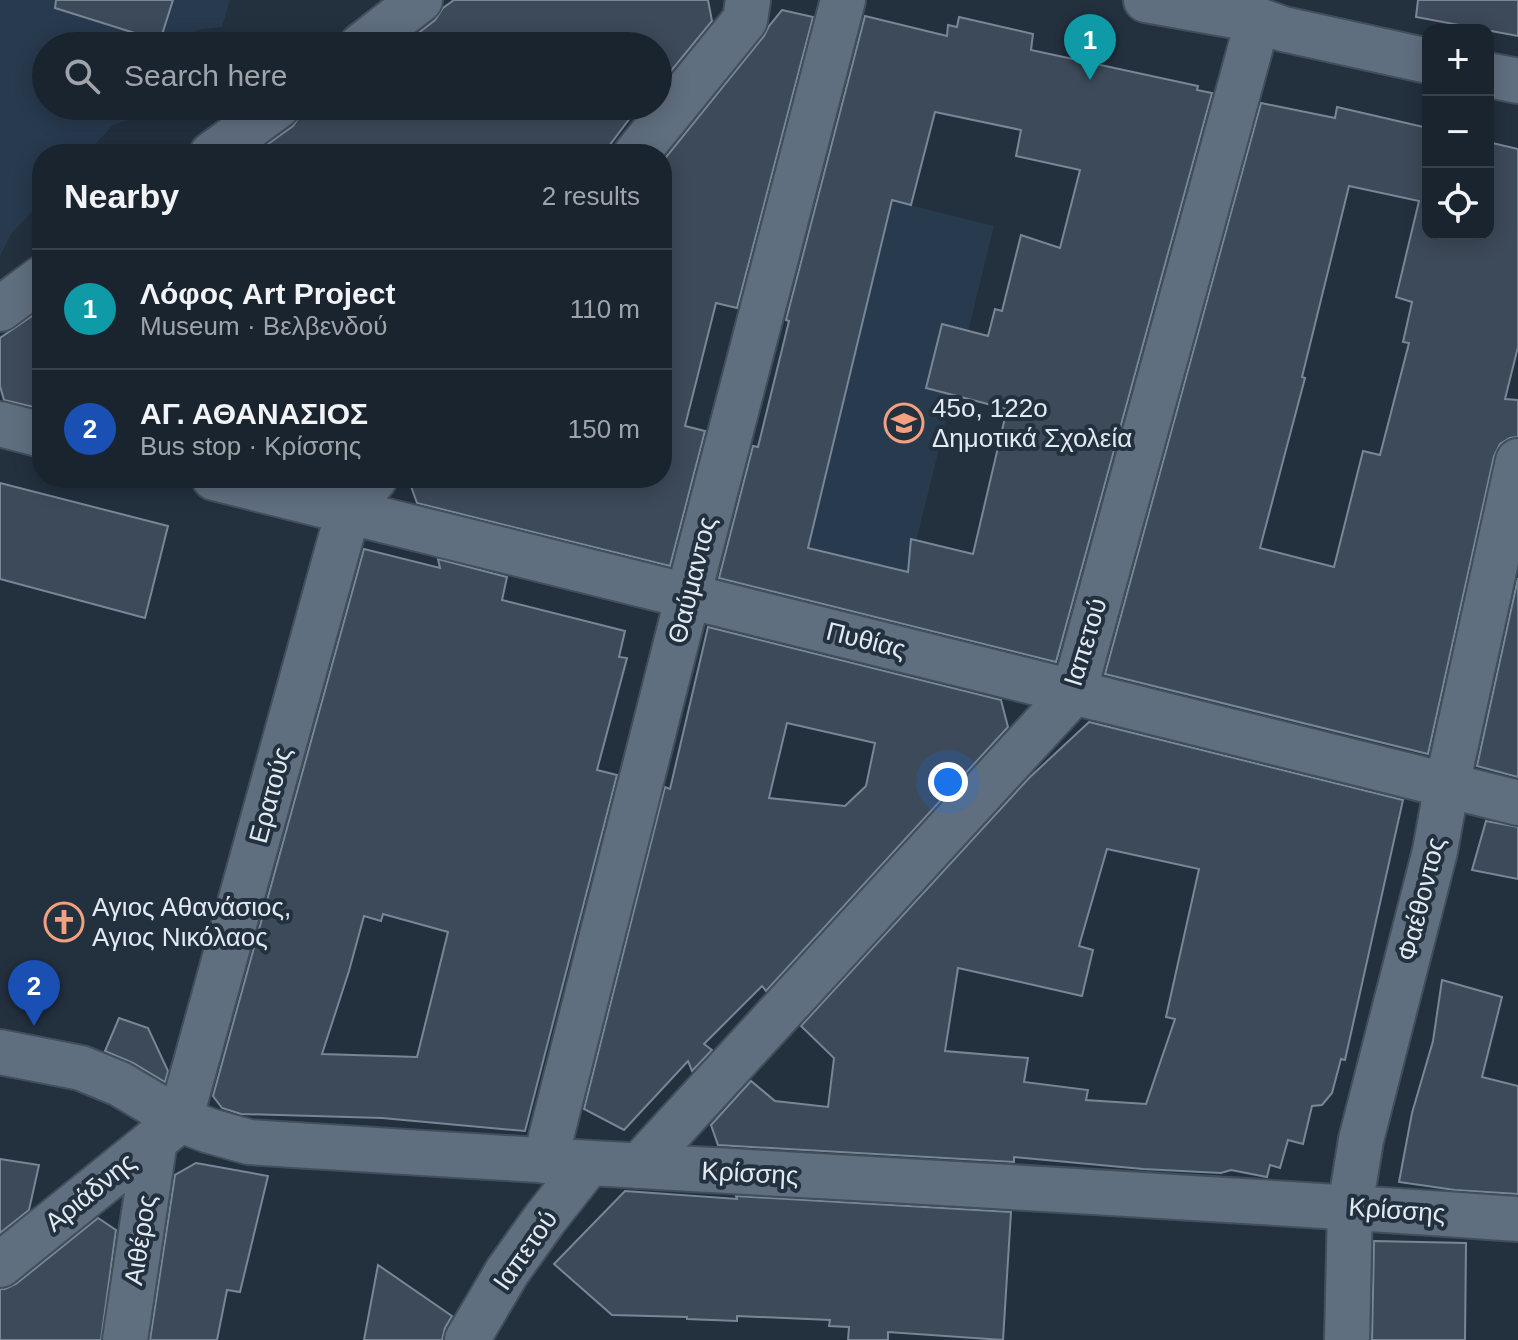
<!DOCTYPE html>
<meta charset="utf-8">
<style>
body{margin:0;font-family:Arial,sans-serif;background:#232c36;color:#f1f3f6}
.controls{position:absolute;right:24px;top:24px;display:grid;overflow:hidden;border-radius:16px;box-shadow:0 4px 20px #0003}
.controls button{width:72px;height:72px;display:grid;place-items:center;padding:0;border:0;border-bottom:2px solid #38414a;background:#1a242e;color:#f1f3f6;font:40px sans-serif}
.you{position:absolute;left:948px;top:782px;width:28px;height:28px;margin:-20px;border:6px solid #fff;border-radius:50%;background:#1a73e8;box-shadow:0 0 0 12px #1a73e833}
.badge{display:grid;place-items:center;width:52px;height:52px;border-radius:50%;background:#ea580c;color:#fff;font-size:26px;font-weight:700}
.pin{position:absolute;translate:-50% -66px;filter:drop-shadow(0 2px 4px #0008)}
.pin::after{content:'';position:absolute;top:42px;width:28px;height:24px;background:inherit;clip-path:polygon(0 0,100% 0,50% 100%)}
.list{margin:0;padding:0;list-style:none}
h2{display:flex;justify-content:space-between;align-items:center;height:104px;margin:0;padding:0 32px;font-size:34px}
h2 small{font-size:26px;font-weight:400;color:#9fa4aa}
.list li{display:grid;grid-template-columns:52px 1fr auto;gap:24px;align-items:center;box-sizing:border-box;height:120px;padding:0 32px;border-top:2px solid #38414a}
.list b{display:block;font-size:30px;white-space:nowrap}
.list p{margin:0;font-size:26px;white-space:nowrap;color:#9fa4aa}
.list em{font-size:26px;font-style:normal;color:#9fa4aa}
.icon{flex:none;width:44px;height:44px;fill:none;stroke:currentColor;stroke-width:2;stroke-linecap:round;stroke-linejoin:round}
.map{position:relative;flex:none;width:1518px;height:1340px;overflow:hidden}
.search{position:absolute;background:#1a242e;box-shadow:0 4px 20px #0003;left:32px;top:32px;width:640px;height:88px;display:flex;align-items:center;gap:20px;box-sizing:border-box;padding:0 28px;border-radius:44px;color:#9fa4aa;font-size:30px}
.panel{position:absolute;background:#1a242e;box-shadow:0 4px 20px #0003;left:32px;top:144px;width:640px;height:344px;border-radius:32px}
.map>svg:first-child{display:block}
</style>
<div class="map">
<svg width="1518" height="1340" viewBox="0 0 1518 1340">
<rect width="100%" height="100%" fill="#23303e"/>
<g fill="#283a4e">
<polygon points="0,0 230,0 222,27 196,30 191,46 46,46 46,106 174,106 113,125 86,154 42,154 42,201 11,234 0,256"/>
<polygon points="822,183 994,226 895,627 724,585"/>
</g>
<g fill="#3d4a5a" stroke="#788798" stroke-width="2" fill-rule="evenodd">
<polygon points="56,0 173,0 160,41 55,8"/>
<polygon points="454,0 708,0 712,21 662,82 662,75 658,80 658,46 402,46 435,20 443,8"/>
<polygon points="1418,0 1518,0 1518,36 1416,17"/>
<polygon points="782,10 813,17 737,308 716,303 685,426 705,431 670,566 417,503 408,478 662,478 662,162 764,36 769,26"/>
<path d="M865 16 947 36 948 25 957 27 959 17 1033 34 1031 50 1198 86 1197 90 1212 93 1056 662 719 578 753 446 758 447 789 321 786 320ZM935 112 1021 130 1016 156 1080 170 1060 248 1021 235 1002 311 995 309 988 336 942 324 926 388 1007 409 973 554 911 539 908 572 808 548 892 200 911 205Z"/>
<path d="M1261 103 1335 118 1337 107 1428 128V234H1488V142L1518 149V347L1505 399 1518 400V437L1510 438 1500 444 1494 456 1428 754 1105 674ZM1349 186 1419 201 1396 297 1412 302 1403 342 1409 343 1380 455 1363 451 1334 567 1260 548 1305 378 1302 377Z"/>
<polygon points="312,106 639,106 603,154 254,154 293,126 301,114"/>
<polygon points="42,309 42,409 4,400 0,386 0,338"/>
<polygon points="0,483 168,526 145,618 0,579"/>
<path d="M364 549 440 568 438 559 507 577 502 600 625 631 619 657 627 658 597 770 617 775 525 1131 382 1118 241 1114 222 1108 213 1096ZM383 914 448 932 417 1057 322 1054 349 971 364 916 381 921Z"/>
<polygon points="1518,578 1518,777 1477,766"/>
<path d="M708 627 1001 700 1008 727 766 991 762 986 704 1044 712 1050 692 1071 688 1061 624 1130 584 1109 665 787 670 789ZM787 723 875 743 866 786 845 806 769 798Z"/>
<path d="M1089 722 1403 800 1345 1060 1341 1059 1332 1093 1322 1105 1312 1106 1303 1144 1288 1140 1280 1168 1270 1165 1267 1177 1231 1170 1221 1173 1143 1169 1014 1157V1162L718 1145 711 1125 751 1081 775 1101 828 1107 834 1058 801 1026 1029 778ZM1107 849 1199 869 1166 1017 1175 1019 1146 1104 1086 1100 1088 1090 1024 1082 1028 1058 945 1051 958 968 1082 996 1093 950 1079 946Z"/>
<polygon points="1486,821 1518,827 1518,879 1472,870"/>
<polygon points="1442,980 1502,997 1482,1077 1518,1086 1518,1194 1455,1190 1399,1182 1412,1113 1433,1041"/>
<polygon points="119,1018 148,1028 168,1071 165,1082 133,1063 105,1051"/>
<polygon points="0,1159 39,1165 29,1210 0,1233"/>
<polygon points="196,1163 268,1176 240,1292 227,1290 217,1340 150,1340 175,1175"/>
<polygon points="625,1191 737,1199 736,1196 1011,1212 1003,1340 888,1332 888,1340 848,1340 849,1327 829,1326 830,1320 737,1316 737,1321 687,1319 687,1317 612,1315 554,1264"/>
<polygon points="98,1218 116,1230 101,1340 0,1340 0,1289 5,1289 16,1284"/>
<polygon points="1374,1241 1466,1243 1465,1340 1372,1340"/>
<polygon points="378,1265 452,1316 445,1328 442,1340 364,1340"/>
</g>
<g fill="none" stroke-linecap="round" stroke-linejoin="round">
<defs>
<g id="street">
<polyline points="361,46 420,0"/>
<polyline points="212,154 278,106"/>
<polyline points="636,154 745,20 748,0"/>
<polyline points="0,309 42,278"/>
<polyline points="0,424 42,435"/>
<polyline points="214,478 1518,803"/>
<path d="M0 1052 81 1068 120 1084 180 1120 210 1131 249 1142C672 1170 1095 1189 1518 1219"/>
<polyline points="545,1161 688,596 843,0"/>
<polyline points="639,1166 1074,692 1258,20"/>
<polyline points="0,1265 180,1120 348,512 375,478"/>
<polyline points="125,1340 155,1140"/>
<polyline points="467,1340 507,1272 544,1220 589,1163"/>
<polyline points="1347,1340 1350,1207 1361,1140 1435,851 1447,785 1518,461"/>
</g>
<g id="secondary">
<polyline points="1146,0 1258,20 1283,29 1428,61"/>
<polyline points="1488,75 1518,81"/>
</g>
</defs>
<use href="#street" stroke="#434e5b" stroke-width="48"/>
<use href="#secondary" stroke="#434e5b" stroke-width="48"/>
<use href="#street" stroke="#606f80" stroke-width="44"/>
<use href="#secondary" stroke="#606f80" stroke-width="44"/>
</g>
<defs>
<symbol id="school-ring" viewBox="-11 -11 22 22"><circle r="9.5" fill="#23303e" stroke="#f2a080" stroke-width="1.5"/><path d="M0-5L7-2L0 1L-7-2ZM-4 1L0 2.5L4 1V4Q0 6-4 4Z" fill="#f2a080"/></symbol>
<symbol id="church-ring" viewBox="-11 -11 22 22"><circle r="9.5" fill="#23303e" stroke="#f2a080" stroke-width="1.5"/><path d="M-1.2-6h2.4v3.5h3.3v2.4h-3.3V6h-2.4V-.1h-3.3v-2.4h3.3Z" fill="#f2a080"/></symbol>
</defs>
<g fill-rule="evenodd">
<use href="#school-ring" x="882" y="401" width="44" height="44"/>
<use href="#church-ring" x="42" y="900" width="44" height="44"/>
</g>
<g text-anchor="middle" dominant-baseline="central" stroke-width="8" stroke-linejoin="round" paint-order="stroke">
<g font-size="26" fill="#e1e9f3" stroke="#23303e" text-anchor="start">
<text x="932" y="408">45ο, 122ο<tspan x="932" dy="30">Δημοτικά Σχολεία</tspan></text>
<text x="92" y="907">Αγιος Αθανάσιος,<tspan x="92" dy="30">Αγιος Νικόλαος</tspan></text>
</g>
<g font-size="26" fill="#e1e9f3" stroke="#23303e">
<text transform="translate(692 580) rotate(-76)">Θαύμαντος</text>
<text transform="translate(866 640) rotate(14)">Πυθίας</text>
<text transform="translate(1085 642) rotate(-73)">Ιαπετού</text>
<text transform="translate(270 795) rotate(-75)">Ερατούς</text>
<text transform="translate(1421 899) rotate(-76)">Φαέθοντος</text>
<text transform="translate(750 1173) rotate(3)">Κρίσσης</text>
<text transform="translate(90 1192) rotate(-39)">Αριάδνης</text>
<text transform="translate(1397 1210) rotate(4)">Κρίσσης</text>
<text transform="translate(140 1240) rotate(-81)">Αιθέρος</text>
<text transform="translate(525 1250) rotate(-55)">Ιαπετού</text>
</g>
</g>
</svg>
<div class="controls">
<button>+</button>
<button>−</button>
<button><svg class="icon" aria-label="locate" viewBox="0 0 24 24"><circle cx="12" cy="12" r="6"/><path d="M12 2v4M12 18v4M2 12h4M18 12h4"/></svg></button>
</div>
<div class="you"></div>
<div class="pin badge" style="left:1090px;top:80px;background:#0f9aa8">1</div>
<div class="pin badge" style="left:34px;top:1026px;background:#1a4fb4">2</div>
<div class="search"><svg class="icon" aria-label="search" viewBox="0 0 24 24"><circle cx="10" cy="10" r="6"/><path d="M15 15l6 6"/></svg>Search here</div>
<section class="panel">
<h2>Nearby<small>2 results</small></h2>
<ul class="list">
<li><span class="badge" style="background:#0f9aa8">1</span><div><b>Λόφος Art Project</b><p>Museum · Βελβενδού</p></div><em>110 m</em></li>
<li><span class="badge" style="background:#1a4fb4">2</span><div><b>ΑΓ. ΑΘΑΝΑΣΙΟΣ</b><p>Bus stop · Κρίσσης</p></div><em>150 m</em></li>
</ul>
</section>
</div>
